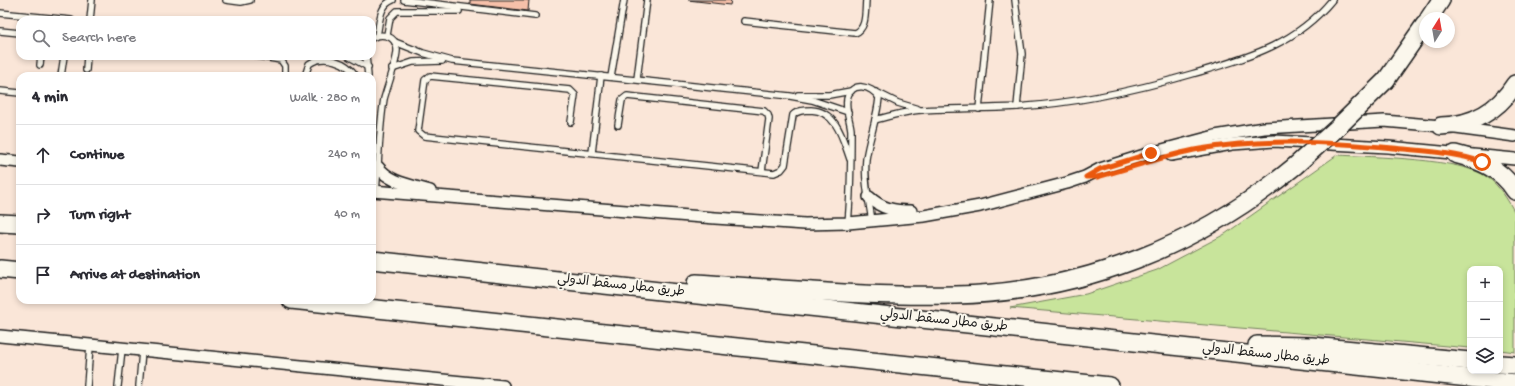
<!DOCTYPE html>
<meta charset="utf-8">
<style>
body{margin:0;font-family:"Gochi Hand","Playpen Sans Arabic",sans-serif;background:#f7f7f7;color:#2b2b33}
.controls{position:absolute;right:12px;bottom:12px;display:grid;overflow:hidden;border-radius:8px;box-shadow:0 2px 6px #0003}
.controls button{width:36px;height:36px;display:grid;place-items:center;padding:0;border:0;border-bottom:1px solid #e1e1e2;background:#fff;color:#2b2b33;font:20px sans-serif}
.compass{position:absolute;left:1419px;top:12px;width:36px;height:36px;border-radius:50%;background:#fff;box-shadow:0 2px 6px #0003;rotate:11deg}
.stop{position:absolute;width:12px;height:12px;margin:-9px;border:3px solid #ea580c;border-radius:50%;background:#fff}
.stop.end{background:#ea580c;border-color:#fff;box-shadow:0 1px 4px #0008}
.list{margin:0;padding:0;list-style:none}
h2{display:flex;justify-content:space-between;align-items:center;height:52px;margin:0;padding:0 16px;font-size:17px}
h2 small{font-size:13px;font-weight:400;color:#7c7c81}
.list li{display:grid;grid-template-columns:26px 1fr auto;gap:12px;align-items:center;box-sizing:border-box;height:60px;padding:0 16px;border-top:1px solid #e1e1e2}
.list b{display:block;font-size:15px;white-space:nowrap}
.list em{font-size:13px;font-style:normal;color:#7c7c81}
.icon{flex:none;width:22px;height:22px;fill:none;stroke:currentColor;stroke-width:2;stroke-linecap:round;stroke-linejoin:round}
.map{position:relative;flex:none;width:1515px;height:386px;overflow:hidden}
.search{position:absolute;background:#fff;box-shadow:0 2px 6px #0003;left:16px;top:16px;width:360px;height:44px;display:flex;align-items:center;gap:10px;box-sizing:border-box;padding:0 14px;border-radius:12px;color:#7c7c81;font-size:15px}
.panel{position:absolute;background:#fff;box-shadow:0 2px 6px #0003;left:16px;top:72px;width:360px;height:232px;border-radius:12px}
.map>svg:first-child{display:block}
</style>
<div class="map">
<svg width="1515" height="386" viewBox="0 0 1515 386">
<rect width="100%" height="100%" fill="#fae6d8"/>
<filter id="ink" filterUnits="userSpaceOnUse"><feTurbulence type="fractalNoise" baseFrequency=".025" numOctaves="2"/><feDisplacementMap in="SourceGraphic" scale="8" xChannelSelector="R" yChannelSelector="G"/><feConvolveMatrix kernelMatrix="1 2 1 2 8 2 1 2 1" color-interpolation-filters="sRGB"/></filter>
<g filter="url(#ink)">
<path fill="#c8e49b" stroke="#72805c" d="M1337 155C1372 157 1461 158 1487 177 1499 185 1508 200 1515 213V352L1500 350V269H1470V348L1010 308 1086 294 1157 270 1225 234Z"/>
<g fill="#f6c0a9" stroke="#1c1c1c">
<polygon points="470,0 529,0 528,11 470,4"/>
<polygon points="688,0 731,0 730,5"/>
</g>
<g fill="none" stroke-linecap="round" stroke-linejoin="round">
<defs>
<g id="lane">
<polyline points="226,0 241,2 250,0"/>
<polyline points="404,0 535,16"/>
<polyline points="1015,0 1022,54 1017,107"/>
<polyline points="0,13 71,20"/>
<polyline points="90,20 92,0"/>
<path d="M744 21 855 33C867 29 865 11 866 0"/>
<polyline points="0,31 20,33"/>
<path d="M377 35C380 22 379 5 393 0"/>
<polyline points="387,35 390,18 397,11 459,11"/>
<path d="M372 38C382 32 396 36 397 49 398 59 387 87 384 99 379 129 379 161 376 191"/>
<polyline points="395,42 423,53 452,61 790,96 812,100 848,112"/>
<polyline points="257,56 281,60 285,66 285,76"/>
<polyline points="348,56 368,67"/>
<polyline points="366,56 368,76"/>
<polyline points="40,65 41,56"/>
<polyline points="392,69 413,62 442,61"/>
<polyline points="86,70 87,56"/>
<polyline points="61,76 64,56"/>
<path d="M305 76 309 64C324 53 347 62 356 76"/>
<polyline points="611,77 624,0"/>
<polyline points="637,79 647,0"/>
<polyline points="0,91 20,93"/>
<polyline points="876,92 898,103 918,109"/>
<polyline points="798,95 829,95 851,91"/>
<polyline points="979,109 990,0"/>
<path d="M875 120C890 116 906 111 922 110 954 108 985 109 1017 107 1077 103 1134 91 1192 74 1246 58 1294 46 1332 0"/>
<path d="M571 122 575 95 570 90 430 76 425 80 418 131 424 136 774 173 781 170 785 165 793 115C798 110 805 110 811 110 837 111 843 140 850 159"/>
<polyline points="618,125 622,100 627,96 764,111 768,115 769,119 762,171"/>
<polyline points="592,153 601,76"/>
<path d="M848 223C851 192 851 161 851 130 850 120 845 109 847 99 851 81 872 85 879 98 877 119 869 138 866 159 864 180 869 201 872 221"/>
<polyline points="87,386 90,346"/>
<polyline points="118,386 122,349"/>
<polyline points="139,386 142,351"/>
</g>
<g id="street">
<polyline points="1171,155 1232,144 1274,141 1388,147 1515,159"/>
<polyline points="0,160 20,162"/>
<path d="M378 167C390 183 411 185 430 191"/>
<polyline points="372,191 715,218 805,224 848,223 924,216 980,206 1067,183 1085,177 1100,169 1151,153 1215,136 1264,128 1384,121 1441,126 1515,136"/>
<path d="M869 197C882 209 894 211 911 211"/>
<polyline points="0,336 503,386"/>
</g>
<g id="primary">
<polyline points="1429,18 1441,0"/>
<polyline points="1386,80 1425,24"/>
<path d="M1441 126C1472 125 1498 111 1515 84"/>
<path d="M1455 154C1479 160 1502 169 1515 191"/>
<polyline points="0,223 20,224"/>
<polyline points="372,260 1515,383"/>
<polyline points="0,269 20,271"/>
<path d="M696 283C783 289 869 297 956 295 1082 292 1198 246 1295 166"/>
<polyline points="291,300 1110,386"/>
<polyline points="1257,345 1312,346 1470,361"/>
<polyline points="1500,364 1515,365"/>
</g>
</defs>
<use href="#lane" stroke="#1c1c1c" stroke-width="8"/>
<use href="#street" stroke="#1c1c1c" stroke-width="14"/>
<use href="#primary" stroke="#1c1c1c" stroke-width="20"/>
<use href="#lane" stroke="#fbf7ec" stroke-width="5.5"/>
<use href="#street" stroke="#fbf7ec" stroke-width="11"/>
<use href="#primary" stroke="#fbf7ec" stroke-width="17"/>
<defs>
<polyline id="primary-bridge" points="1295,166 1336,129 1386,80"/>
</defs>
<use href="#primary-bridge" stroke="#1c1c1c" stroke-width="20" stroke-linecap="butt"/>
<use href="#primary-bridge" stroke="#fbf7ec" stroke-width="17"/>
</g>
</g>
<g fill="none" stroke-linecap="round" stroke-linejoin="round" filter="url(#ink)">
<path stroke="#ea580c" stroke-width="5" d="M1151 153 1100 169 1086 177H1097C1132 168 1165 155 1200 149 1264 138 1328 142 1393 148 1423 151 1453 152 1482 162"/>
</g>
<g text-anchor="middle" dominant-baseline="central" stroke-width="4" stroke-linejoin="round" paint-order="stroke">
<g font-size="13" fill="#1c1c1c" stroke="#fbf7ec">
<text transform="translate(621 286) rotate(6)">طريق مطار مسقط الدولي</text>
<text transform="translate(944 321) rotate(6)">طريق مطار مسقط الدولي</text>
<text transform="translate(1266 355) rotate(6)">طريق مطار مسقط الدولي</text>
</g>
</g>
</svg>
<div class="controls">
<button>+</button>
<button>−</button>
<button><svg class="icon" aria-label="layers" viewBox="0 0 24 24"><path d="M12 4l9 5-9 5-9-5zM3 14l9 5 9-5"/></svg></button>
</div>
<svg class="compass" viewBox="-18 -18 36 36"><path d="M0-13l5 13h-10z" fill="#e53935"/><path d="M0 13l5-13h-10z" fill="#7c7c81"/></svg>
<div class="stop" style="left:1482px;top:162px"></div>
<div class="stop end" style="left:1151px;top:153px"></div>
<div class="search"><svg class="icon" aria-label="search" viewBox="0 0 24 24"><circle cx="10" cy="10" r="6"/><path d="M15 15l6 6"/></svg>Search here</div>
<section class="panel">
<h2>4 min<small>Walk · 280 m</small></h2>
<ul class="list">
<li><svg class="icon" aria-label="ahead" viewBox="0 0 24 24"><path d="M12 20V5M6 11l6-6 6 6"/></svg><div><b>Continue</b></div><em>240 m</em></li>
<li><svg class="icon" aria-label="right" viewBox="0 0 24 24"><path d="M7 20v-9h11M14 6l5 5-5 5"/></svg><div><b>Turn right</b></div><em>40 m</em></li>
<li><svg class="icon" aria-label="arrive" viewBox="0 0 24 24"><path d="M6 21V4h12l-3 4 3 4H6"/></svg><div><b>Arrive at destination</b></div></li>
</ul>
</section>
</div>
